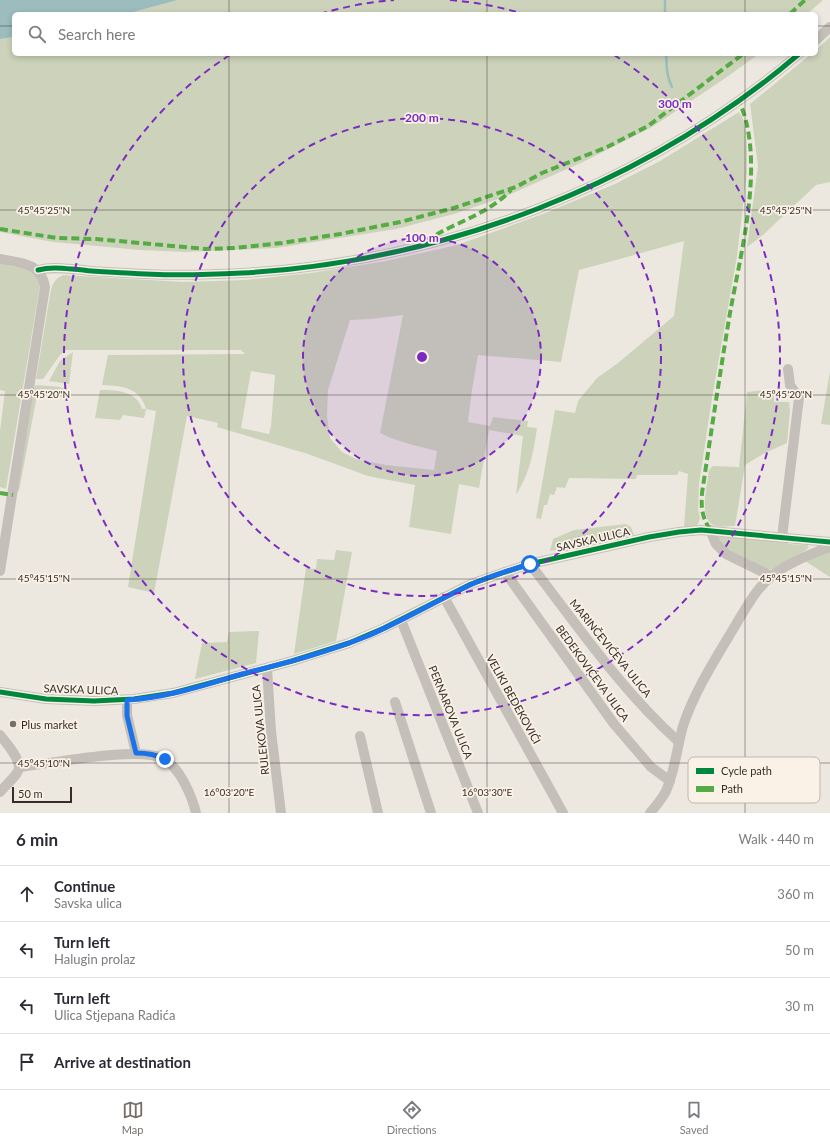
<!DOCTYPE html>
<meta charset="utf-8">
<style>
body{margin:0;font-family:Lato,sans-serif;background:#f2f2f3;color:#2b2b33}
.scale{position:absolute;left:12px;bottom:10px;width:60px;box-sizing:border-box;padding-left:4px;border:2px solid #362d27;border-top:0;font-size:11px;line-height:14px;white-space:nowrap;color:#362d27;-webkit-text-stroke:3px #faf2e7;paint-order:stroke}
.stop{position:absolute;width:12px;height:12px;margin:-9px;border:3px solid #1a73e8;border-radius:50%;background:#fff}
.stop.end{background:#1a73e8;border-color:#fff;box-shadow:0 1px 4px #0008}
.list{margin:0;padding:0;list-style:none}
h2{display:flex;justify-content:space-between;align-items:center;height:52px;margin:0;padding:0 16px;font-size:17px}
h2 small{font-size:13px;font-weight:400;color:#7c7c81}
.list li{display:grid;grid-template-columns:26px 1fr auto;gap:12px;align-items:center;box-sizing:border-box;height:56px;padding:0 16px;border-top:1px solid #e1e1e2}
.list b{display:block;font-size:15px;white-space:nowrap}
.list p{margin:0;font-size:13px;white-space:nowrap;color:#7c7c81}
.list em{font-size:13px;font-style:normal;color:#7c7c81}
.icon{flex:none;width:22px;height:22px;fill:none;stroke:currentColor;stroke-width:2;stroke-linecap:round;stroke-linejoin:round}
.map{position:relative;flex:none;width:830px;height:813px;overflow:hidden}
.search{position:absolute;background:#fff;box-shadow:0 2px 6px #0003;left:12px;right:12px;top:12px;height:44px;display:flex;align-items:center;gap:10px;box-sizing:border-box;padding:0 14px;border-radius:6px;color:#7c7c81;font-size:15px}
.sheet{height:276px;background:#fff}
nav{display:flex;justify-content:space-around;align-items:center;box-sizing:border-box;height:56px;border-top:1px solid #e1e1e2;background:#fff;font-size:11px;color:#7c7c81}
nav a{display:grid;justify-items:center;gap:2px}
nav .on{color:#766e68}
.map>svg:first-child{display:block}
</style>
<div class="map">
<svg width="830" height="813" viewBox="0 0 830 813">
<rect width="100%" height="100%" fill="#ece8e0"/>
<g fill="#ccd3ba" fill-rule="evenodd">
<polygon points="178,0 823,0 807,14 126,14"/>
<polygon points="14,37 14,54 759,54 724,79 652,127 585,161 504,197 454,214 396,229 276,248 185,252 140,250 53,242 0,232 0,39"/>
<polygon points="830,37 830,182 816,185 763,235 747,247 758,166 750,104 811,54 816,54 816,50"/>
<path d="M739 112 743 119 746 132 747 153V172L737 256 712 398 699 484 698 509 700 518 697 526 684 527 688 474 679 471 677 475H637L636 479 569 478 565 488 557 487 554 495 550 494 547 505H544L541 519 536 518 555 410 575 413 578 401 597 378 618 363 674 316 684 241 620 259 579 270 561 362 478 355 472 390 468 422 490 426 493 417 528 421 527 427 537 428C533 455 530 472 516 495L523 436 489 430 479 488 459 484 451 534 409 527 415 485 368 476 308 454 217 427 218 423 187 416 154 593 128 587 156 411 146 409 144 418 123 415 120 420 95 418 100 390C117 390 137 391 142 409H146C140 387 122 386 102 385L108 355 245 354 241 350H66L60 355 43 379H36L50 295C52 285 53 280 63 275L183 282 245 280 311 273 386 261 457 245 543 214 615 184 660 161ZM403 315 380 433C398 442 417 446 437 451L434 470 386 465 356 459 342 452 330 438 327 416 328 390 350 320 371 319ZM251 371 275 375 271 426 269 434 241 428Z"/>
<polygon points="0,264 26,269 37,275 40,285 6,489 0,487 0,431 5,391 0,390"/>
<polygon points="73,352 69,384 49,381 60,361"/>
<polygon points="830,371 830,425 821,424"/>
<polygon points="37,385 60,387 70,391 69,398 37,395 19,491 17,491 33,390 35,386"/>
<path d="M767 390H774V402H789L790 411 787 443 763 454 745 465 735 526C728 526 719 528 713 525 698 517 708 483 709 470L713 466 739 467 747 392Z"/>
<polygon points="626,524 631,527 634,535 550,551 553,539 574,530"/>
<polygon points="719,536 788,541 788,544 807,545 809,547 806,550 773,569 767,570 721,546 718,537"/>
<polygon points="336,550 352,552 336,641 294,654 306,568 316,569 317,559 334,560"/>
<polygon points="830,551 830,577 805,561"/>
<polygon points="259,631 256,663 195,679 202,643 227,642 229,632"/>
</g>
<polygon fill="#9cbcbe" points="0,0 178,0 126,14 14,14 14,37 0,39"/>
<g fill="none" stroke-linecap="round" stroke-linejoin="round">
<g stroke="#9cbcbe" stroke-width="2.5">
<polyline points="665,0 665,14"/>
<path d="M666 54C667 66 666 76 672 87"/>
</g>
<g stroke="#c5bfb9" stroke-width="10">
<polyline points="816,40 830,27"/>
<path d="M0 259C20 263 41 262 45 287L0 571"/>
<path d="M38 270C53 266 67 269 83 270 97 272 112 272 127 273 166 276 204 275 242 273 443 262 645 185 799 54"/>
<polyline points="710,530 716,544 726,554 771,576"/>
<polyline points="782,537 799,398 790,385 788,369"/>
<path d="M530 564C577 625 621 690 679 742"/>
<polyline points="505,572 614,724 651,767 670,781"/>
<polyline points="444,597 563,813"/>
<polyline points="401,620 478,813"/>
<polyline points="267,668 271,731 281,813"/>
<polyline points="0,692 46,699 94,701 134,699 173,693 292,661 349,643 384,628 471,584 505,572 530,564 649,537 679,532 701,530 830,542"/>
<polyline points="127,700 127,715 136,753"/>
<polyline points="395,702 431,813"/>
<path d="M0 735C6 743 25 763 17 773 12 780 5 786 0 792"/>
<polyline points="360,736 378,813"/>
<path d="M19 767C50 764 140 745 164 759 180 768 192 796 196 813"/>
<path d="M650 813C656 806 662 799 666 791 675 771 677 747 683 726 695 690 716 658 735 626 746 608 756 588 773 575 790 562 810 554 830 547"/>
</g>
<g stroke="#55ab44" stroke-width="4" stroke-dasharray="8 4" stroke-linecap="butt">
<polyline points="790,14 805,0"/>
<polyline points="0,229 57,238 96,239 206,249 235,248 282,243 340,234 400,222 454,208 516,187 542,173 607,147 648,126 743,54"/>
<path d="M427 242C434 235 443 231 453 226 474 216 495 207 511 190"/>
<polyline points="0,493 13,495"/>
<path d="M710 530C702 516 701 509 702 493 711 433 720 373 730 313 741 251 766 160 739 101"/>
</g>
<defs>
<g id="cycleway">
<path d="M38 270C53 266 67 269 83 270 97 272 112 272 127 273 166 276 204 275 242 273 443 262 645 185 799 54"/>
<polyline points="0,692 46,699 94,701 134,699 173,693 292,661 349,643 384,628 471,584 505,572 530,564 649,537 679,532 701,530 830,542"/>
</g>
</defs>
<use href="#cycleway" stroke="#faf2e7" stroke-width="8"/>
<use href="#cycleway" stroke="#00873e" stroke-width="5"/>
</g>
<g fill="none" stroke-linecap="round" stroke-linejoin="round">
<path stroke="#1a73e8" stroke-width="5" d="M165 759C155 754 147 753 136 753L127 716V700C166 698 204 685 242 674 285 663 329 652 370 635 404 620 436 601 470 585 490 576 510 570 530 564"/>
</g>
<path fill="none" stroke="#362d27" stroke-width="1" stroke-opacity="0.45" d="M229 0V14M487 0V14M745 0V14M0 26H14M816 26H830M229 54V813M487 54V813M745 54V813M0 210H830M0 395H830M0 579H830M0 763H830"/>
<circle cx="422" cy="357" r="119" fill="#7b2cbf" fill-opacity=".12"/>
<g fill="none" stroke="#7b2cbf" stroke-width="2" stroke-dasharray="7 5">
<circle cx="422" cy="357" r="119"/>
<circle cx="422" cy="357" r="239"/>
<path d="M320 14A358 358 0 0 1 394 0M450 0A358 358 0 0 1 524 14M614 55A358 358 0 1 1 230 55"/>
</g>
<circle fill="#766e68" stroke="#faf2e7" stroke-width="1.5" cx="13" cy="724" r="4"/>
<g text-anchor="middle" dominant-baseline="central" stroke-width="3.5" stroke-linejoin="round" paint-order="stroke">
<g font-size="11" fill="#362d27" stroke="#faf2e7">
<text transform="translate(593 539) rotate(-13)">SAVSKA ULICA</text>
<text transform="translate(611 648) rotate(51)">MARINČEVIĆEVA ULICA</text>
<text transform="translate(593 673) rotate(54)">BEDEKOVIĆEVA ULICA</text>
<text transform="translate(81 689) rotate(2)">SAVSKA ULICA</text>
<text transform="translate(514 699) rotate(61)">VELIKI BEDEKOVIĆI</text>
<text transform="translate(451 712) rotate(68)">PERNAROVA ULICA</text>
<text transform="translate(260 730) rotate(-96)">RULEKOVA ULICA</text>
</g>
<g font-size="11" fill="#362d27" stroke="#faf2e7" text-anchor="start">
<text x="21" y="724">Plus market</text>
</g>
</g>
<rect x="688" y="757" width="132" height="46" rx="6" fill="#faf2e7" stroke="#bfb7ad" stroke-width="1"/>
<rect x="696" y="768" width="18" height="6" fill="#00873e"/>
<rect x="696" y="786" width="18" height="6" fill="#55ab44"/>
<g font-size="11" fill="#362d27">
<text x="721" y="775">Cycle path</text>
<text x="721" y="793">Path</text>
</g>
<g font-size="10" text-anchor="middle" fill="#362d27" stroke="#faf2e7" stroke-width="3.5" stroke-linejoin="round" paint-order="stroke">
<text x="44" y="214">45°45'25"N</text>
<text x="786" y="214">45°45'25"N</text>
<text x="44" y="398">45°45'20"N</text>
<text x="786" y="398">45°45'20"N</text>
<text x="44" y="582">45°45'15"N</text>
<text x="786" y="582">45°45'15"N</text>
<text x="44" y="767">45°45'10"N</text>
<text x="229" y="796">16°03'20"E</text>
<text x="487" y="796">16°03'30"E</text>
</g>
<circle cx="422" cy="357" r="6" fill="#7b2cbf" stroke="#faf2e7" stroke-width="2"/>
<g font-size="12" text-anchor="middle" font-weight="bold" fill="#7b2cbf" stroke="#faf2e7" stroke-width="3.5" stroke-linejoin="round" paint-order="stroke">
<text x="675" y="108">300 m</text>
<text x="422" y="122">200 m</text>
<text x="422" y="242">100 m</text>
</g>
</svg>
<div class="scale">50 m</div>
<div class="stop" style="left:530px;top:564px"></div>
<div class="stop end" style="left:165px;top:759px"></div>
<div class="search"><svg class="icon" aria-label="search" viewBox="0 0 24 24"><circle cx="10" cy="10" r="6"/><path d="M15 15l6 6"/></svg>Search here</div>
</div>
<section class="sheet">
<h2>6 min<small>Walk · 440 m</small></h2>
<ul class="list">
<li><svg class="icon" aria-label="ahead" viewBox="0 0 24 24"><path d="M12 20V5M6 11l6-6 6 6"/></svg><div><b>Continue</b><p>Savska ulica</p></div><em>360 m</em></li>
<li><svg class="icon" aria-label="left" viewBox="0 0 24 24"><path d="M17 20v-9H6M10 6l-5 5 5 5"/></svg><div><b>Turn left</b><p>Halugin prolaz</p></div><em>50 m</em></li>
<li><svg class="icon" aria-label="left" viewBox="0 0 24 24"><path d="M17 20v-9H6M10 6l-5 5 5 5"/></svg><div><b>Turn left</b><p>Ulica Stjepana Radića</p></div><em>30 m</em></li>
<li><svg class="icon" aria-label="arrive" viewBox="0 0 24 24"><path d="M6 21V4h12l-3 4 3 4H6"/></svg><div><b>Arrive at destination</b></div></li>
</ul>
</section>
<nav>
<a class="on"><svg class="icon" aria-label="map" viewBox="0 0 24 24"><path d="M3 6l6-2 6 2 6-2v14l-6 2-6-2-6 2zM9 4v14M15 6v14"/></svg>Map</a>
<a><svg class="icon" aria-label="directions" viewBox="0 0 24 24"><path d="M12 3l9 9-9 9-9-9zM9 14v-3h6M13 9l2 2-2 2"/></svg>Directions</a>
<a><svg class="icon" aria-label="saved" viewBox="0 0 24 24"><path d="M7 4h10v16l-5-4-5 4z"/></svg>Saved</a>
</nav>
